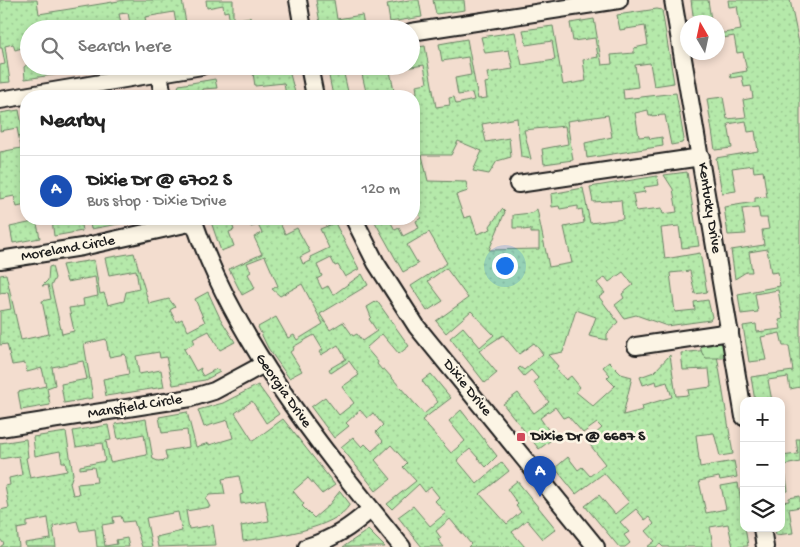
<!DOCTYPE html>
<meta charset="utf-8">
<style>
body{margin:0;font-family:"Gochi Hand",sans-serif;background:#f2f2f2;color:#222}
.controls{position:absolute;right:15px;bottom:15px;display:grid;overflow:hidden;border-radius:10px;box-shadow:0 2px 8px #0003}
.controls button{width:45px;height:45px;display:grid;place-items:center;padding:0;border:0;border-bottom:1px solid #e0e0e0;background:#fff;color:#222;font:25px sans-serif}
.compass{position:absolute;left:680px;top:15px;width:45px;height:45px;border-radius:50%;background:#fff;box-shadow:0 2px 8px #0003;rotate:351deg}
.you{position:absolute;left:504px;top:265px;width:18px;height:18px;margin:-12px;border:4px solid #fff;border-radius:50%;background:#1a73e8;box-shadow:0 0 0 8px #1a73e833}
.badge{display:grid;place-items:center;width:32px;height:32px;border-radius:50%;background:#d1495b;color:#fff;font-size:16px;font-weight:700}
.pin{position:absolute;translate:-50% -41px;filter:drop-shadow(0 1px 2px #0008)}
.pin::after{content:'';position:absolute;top:26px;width:18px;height:15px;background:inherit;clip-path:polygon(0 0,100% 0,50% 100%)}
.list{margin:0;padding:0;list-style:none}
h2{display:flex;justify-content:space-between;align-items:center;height:65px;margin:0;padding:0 20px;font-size:21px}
h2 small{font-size:16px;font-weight:400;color:#767676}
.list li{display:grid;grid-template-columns:32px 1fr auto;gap:15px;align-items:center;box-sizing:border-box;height:70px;padding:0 20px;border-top:1px solid #e0e0e0}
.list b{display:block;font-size:19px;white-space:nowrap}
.list p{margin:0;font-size:16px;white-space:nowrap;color:#767676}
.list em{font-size:16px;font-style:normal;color:#767676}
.icon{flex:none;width:28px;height:28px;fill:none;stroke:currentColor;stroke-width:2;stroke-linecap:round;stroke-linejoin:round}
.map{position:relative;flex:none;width:800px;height:547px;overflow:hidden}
.search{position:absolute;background:#fff;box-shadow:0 2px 8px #0003;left:20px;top:20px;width:400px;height:55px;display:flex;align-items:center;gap:12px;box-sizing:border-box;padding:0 18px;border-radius:28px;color:#767676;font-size:19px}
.panel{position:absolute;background:#fff;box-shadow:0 2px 8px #0003;left:20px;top:90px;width:400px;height:135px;border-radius:20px}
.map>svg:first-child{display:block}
</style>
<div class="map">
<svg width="800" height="547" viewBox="0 0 800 547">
<defs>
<pattern id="grass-dots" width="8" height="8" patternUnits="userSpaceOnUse" patternTransform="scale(1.25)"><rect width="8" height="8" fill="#b5e9aa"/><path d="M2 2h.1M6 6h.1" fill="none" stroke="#9bc792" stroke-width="1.8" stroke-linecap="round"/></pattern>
<pattern id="forest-firs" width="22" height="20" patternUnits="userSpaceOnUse" patternTransform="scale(1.25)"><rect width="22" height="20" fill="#b5e9aa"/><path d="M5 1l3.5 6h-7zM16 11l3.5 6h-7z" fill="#9bc792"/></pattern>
</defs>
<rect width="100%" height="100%" fill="#f3ddcf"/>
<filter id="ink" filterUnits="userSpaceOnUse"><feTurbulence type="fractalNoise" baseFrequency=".02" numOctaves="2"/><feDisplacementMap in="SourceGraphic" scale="10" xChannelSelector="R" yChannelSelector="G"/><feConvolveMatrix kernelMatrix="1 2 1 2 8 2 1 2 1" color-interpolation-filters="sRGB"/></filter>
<g filter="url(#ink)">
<g fill="url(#grass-dots)" stroke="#688263">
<polygon points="0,0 37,0 39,14 125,0 182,0 187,29 177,29 174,12 145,17 147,29 131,29 128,13 119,14 121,23 106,26 106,29 29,29 29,41 22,43 22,48 15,50 13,44 5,46 10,82 0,83 0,65 5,64 2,48 0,48"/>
<polygon points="206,0 233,0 233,20 250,17 252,29 231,29 228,11 224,12 223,5 207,8"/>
<polygon points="316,0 334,0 337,19 362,15 364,26 321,29"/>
<polygon points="409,0 419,0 422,17 390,22 387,4"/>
<polygon points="433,0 464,0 465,10 436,14"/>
<polygon points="691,0 708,0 711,20 694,22"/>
<polygon points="728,0 790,0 800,48 800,387 790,389 788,377 768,380 772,401 755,401 751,377 793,371 789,346 783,346 780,333 761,337 766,360 749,362 743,326 756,324 757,332 781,329 779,320 783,319 778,290 755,294 758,312 741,314 738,294 780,286 778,272 771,273 767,249 749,252 752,272 746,272 735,279 731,250 764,245 762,230 769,229 767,218 760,218 758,207 742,209 746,234 728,235 724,207 755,202 755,198 767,197 763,171 754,172 753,165 732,168 736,191 722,193 716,158 758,151 755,131 748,132 746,121 728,124 732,148 715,150 707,99 723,97 727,119 746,117 743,100 753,98 751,86 744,87 742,76 731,78 730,74 747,71 743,52 737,53 734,36 718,39 718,34 741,30 737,6 729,7"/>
<polygon points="657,9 662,10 674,83 654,86 650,63 635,65 638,87 623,89 624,99 676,93 684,139 682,143 671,145 665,115 649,116 648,110 635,113 639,137 649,136 650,139 662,137 663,146 587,158 585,143 612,137 608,115 567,121 573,160 544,164 542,149 568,144 565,126 524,130 531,159 521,157 517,118 482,124 486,142 509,138 511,157 497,161 489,174 473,171 482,151 458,141 451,155 422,155 428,181 466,182 468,191 456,195 464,218 471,216 477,234 491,229 490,226 502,209 505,212 489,250 539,249 539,233 531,233 531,229 523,230 523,228 513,228 513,215 531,213 537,209 549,267 572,263 564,227 584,223 582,209 578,210 578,206 560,209 559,206 552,207 551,194 583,188 590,223 623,219 621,200 593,202 590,187 657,176 659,185 644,187 645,192 633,194 636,211 662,208 663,214 677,212 673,189 664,175 687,172 699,246 682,248 679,226 661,228 665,259 700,253 707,292 695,294 690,271 670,273 675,312 695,310 694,302 708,300 712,317 710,320 667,326 636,315 624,318 615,305 624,298 622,294 633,285 623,272 609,282 605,277 597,283 605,293 599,297 618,322 607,334 607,340 589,336 596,317 576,310 563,352 548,355 558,366 556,369 566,380 571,376 580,387 576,392 593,406 615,386 607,378 610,375 603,367 609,362 621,374 632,377 623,415 643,410 642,406 672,397 667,382 657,385 656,381 643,385 640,377 654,372 670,355 676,396 689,395 688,390 711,387 709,369 683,370 681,353 716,349 733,454 720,456 714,433 696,435 700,467 734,461 737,477 720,480 719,477 699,481 706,513 726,509 721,486 738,483 748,546 733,547 728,524 710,527 713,547 663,547 660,544 656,547 647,547 655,541 646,531 654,524 649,517 645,520 636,509 620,522 629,532 624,535 630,543 625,547 619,547 585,506 599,495 615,514 629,502 604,473 576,494 555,468 568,457 578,470 582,467 590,476 605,464 587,441 602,428 597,423 583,433 568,416 563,418 555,407 540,418 554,438 539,449 503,404 518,393 534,413 549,402 534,383 538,378 531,370 524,376 518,369 520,367 524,370 543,354 534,343 519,354 503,335 479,351 497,373 485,383 450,338 463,327 480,347 494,335 471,311 446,333 436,321 468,298 446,268 428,281 443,301 427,311 411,286 447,263 429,232 407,245 418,264 403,272 375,222 389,219 395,230 399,228 403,236 419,228 416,221 421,218 414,203 414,96 403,96 417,93 416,85 427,83 424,65 399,69 399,66 411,66 411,48 425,46 436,107 450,105 449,98 454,97 456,104 474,100 472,93 458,95 455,78 471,75 468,57 442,61 439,44 467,39 478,99 487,98 485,83 489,82 487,73 513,69 509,50 485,53 481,37 515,32 522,65 555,60 552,41 526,45 523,30 553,26 563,85 586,81 583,60 598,57 595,38 573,41 570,23 594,19 602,65 612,64 611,55 634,53 634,48 648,45 645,26 620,30 617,15"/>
<polygon points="29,63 29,66 59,66 60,74 25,79 24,67"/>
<polygon points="327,66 389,66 395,96 367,96 361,70 344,74 349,96 333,96"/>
<polygon points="288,67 296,96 286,96 284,83 255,86 253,73"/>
<polygon points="215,79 217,88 203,89 203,92 194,94 195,96 178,96 177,90 179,85"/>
<polygon points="19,110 26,146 26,205 17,207 14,196 0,199 0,152 21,148 17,128 0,131 0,113"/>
<polygon points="33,219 36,219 40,238 13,243 10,227 33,222"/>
<polygon points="61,219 80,219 82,231 54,236 52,220"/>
<polygon points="89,219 146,219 91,229"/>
<polygon points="210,219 236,219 231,221 234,230 229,232 234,246 221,251"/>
<polygon points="248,219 284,219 279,221 285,234 297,228 310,252 300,257 303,264 311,261 310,257 329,248 320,229 335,223 359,269 345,277 338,265 335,266 331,258 317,265 322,276 317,279 322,289 328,286 333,295 362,274 368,285 320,314 330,330 343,322 353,336 357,334 362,341 377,331 369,319 371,317 367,307 377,301 409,346 399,354 382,334 366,348 378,362 377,364 382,370 384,369 424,414 438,402 422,381 431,374 451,398 422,420 451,453 465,441 449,421 461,410 497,456 486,467 470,449 457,460 477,484 502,462 509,471 480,494 507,524 521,512 516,506 518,504 507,489 517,481 556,529 543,539 527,520 512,532 525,547 468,547 471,544 450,519 436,531 441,538 438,540 444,547 422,547 398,517 413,506 430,526 446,513 435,501 439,497 431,487 425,492 419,484 392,509 387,504 416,481 403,467 407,463 391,445 375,460 391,479 376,491 341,447 353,437 362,447 365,444 372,451 383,441 376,432 383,425 373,413 367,418 360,410 346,423 349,426 334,438 311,407 325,397 339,415 354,403 342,387 359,375 349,361 331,373 329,369 346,359 338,345 321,355 319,352 323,350 314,335 293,347 294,349 290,352 302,371 289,378 268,348 258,327 276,317 288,338 294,335 297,340 323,324 302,284 280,296 272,289 278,286 265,256 247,263 251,272 248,274 255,288 242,295 229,269 262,254 254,237 262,233 258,225 251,227"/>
<polygon points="134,253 149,304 169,299 175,307 170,310 176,322 182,319 188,331 205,322 195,299 208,292 220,318 235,342 220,350 209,331 193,339 195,343 184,349 196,371 201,368 200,371 203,376 216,369 220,372 205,380 173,385 166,357 160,358 159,352 136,356 139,374 161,370 164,387 106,396 103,379 129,374 125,354 109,357 106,339 84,344 93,398 64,403 61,384 87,379 83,361 52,367 55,385 47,388 50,405 21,410 18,392 46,386 42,368 27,372 25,363 12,365 7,344 0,345 0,311 11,309 8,292 0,293 0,275 6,274 21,340 49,334 42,301 51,299 48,285 42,286 48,280 49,267 52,266 55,278 51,286 62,334 74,331 69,308 84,306 83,299 98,296 95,277 67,282 62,265 94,260 100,294 104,293 108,305 124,301 126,292 139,289 136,270 109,275 105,258"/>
<path d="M258 385 279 414 266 423 252 401 235 413 253 441 283 419 335 485 322 494 308 478 293 491 304 504 302 506 314 518 328 506 340 491 350 504C336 530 270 537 243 541L241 526 269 521 265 500 241 504 240 495 243 494 239 476 222 479 225 494 209 495 206 499 210 507 186 511 189 529 213 525 216 545 158 547 156 537 182 531 178 512 146 518 152 547H142L134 521 123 522 121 516 113 517 114 523 102 525 105 546 117 544 116 540 127 538 129 547H97L95 529 80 531 77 521 53 526 56 547H26L25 543 51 539 48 518 27 522V527L17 529 19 547H0L4 544 0 539V510L9 508 5 486 10 485 9 478 22 475 19 456 0 459V443L26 439 28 457 26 458 30 478 67 471 65 462H62L60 451 35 456 33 437 66 432 73 474 70 483 73 495 79 494 77 484 97 482 94 467 80 469V466L105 461 102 443 76 447 73 431 108 425 111 440 106 441 110 462 147 455 144 434 118 439 115 424 146 419 153 459 158 461 167 460 165 451 189 447 187 430 162 433 159 417 187 412 196 447 209 443V445L233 438 228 420 204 427 198 410 223 403Z"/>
<polygon points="796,439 800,439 800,462 784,465 788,491 781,492 781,456 798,454"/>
<polygon points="800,496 800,507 789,509 793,533 776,535 775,528 781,528 781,502 789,501 789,498"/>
<polygon points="368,530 385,547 343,547"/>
</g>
<polygon fill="url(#forest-firs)" stroke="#688263" points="716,340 726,347 726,352 723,358 706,358 702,353 700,346 707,341"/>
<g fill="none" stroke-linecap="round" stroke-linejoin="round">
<defs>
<g id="minor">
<polyline points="298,0 303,29"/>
<polyline points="673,0 744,417"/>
<polyline points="411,32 619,0"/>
<polyline points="309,66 315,96"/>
<polyline points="159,74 163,96"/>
<polyline points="0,100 202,66"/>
<polyline points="518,184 701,157"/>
<path d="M193 219C235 343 321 447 402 547"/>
<polyline points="354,219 376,263 417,327 596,547"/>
<polyline points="0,260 82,247 194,222"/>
<polyline points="636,346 730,332"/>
<polyline points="0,428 191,398 214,391 264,364"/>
<polyline points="762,528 765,547"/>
<path d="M307 547C333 539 351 527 371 509"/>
</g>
</defs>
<use href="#minor" stroke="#1c1c1c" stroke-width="20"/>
<use href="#minor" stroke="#fcf5e5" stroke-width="16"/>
</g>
</g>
<rect fill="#d1495b" stroke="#fcf5e5" stroke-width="2" x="516" y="432" width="10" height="10" rx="2.5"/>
<g text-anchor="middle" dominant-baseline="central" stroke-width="5" stroke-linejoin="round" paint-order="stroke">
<g font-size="15" fill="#1c1c1c" stroke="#fcf5e5">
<text transform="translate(709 208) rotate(81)">Kentucky Drive</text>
<text transform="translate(68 249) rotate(-10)">Moreland Circle</text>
<text transform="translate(467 388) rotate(51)">Dixie Drive</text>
<text transform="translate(283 391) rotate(55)">Georgia Drive</text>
<text transform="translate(135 407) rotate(-9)">Mansfield Circle</text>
</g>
<g font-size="15" font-weight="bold" fill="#1c1c1c" stroke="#fcf5e5" text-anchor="start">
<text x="531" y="437">Dixie Dr @ 6687 S</text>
</g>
</g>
</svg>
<div class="controls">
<button>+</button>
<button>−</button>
<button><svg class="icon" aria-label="layers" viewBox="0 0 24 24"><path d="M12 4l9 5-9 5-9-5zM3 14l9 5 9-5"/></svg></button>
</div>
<svg class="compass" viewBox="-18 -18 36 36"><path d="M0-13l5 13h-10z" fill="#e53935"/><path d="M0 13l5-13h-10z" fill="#767676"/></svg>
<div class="you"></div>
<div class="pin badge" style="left:540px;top:497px;background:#1a4fb4">A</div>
<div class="search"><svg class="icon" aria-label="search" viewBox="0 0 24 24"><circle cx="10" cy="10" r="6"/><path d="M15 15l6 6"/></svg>Search here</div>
<section class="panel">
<h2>Nearby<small></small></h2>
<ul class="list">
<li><span class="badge" style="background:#1a4fb4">A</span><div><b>Dixie Dr @ 6702 S</b><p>Bus stop · Dixie Drive</p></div><em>120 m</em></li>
</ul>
</section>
</div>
